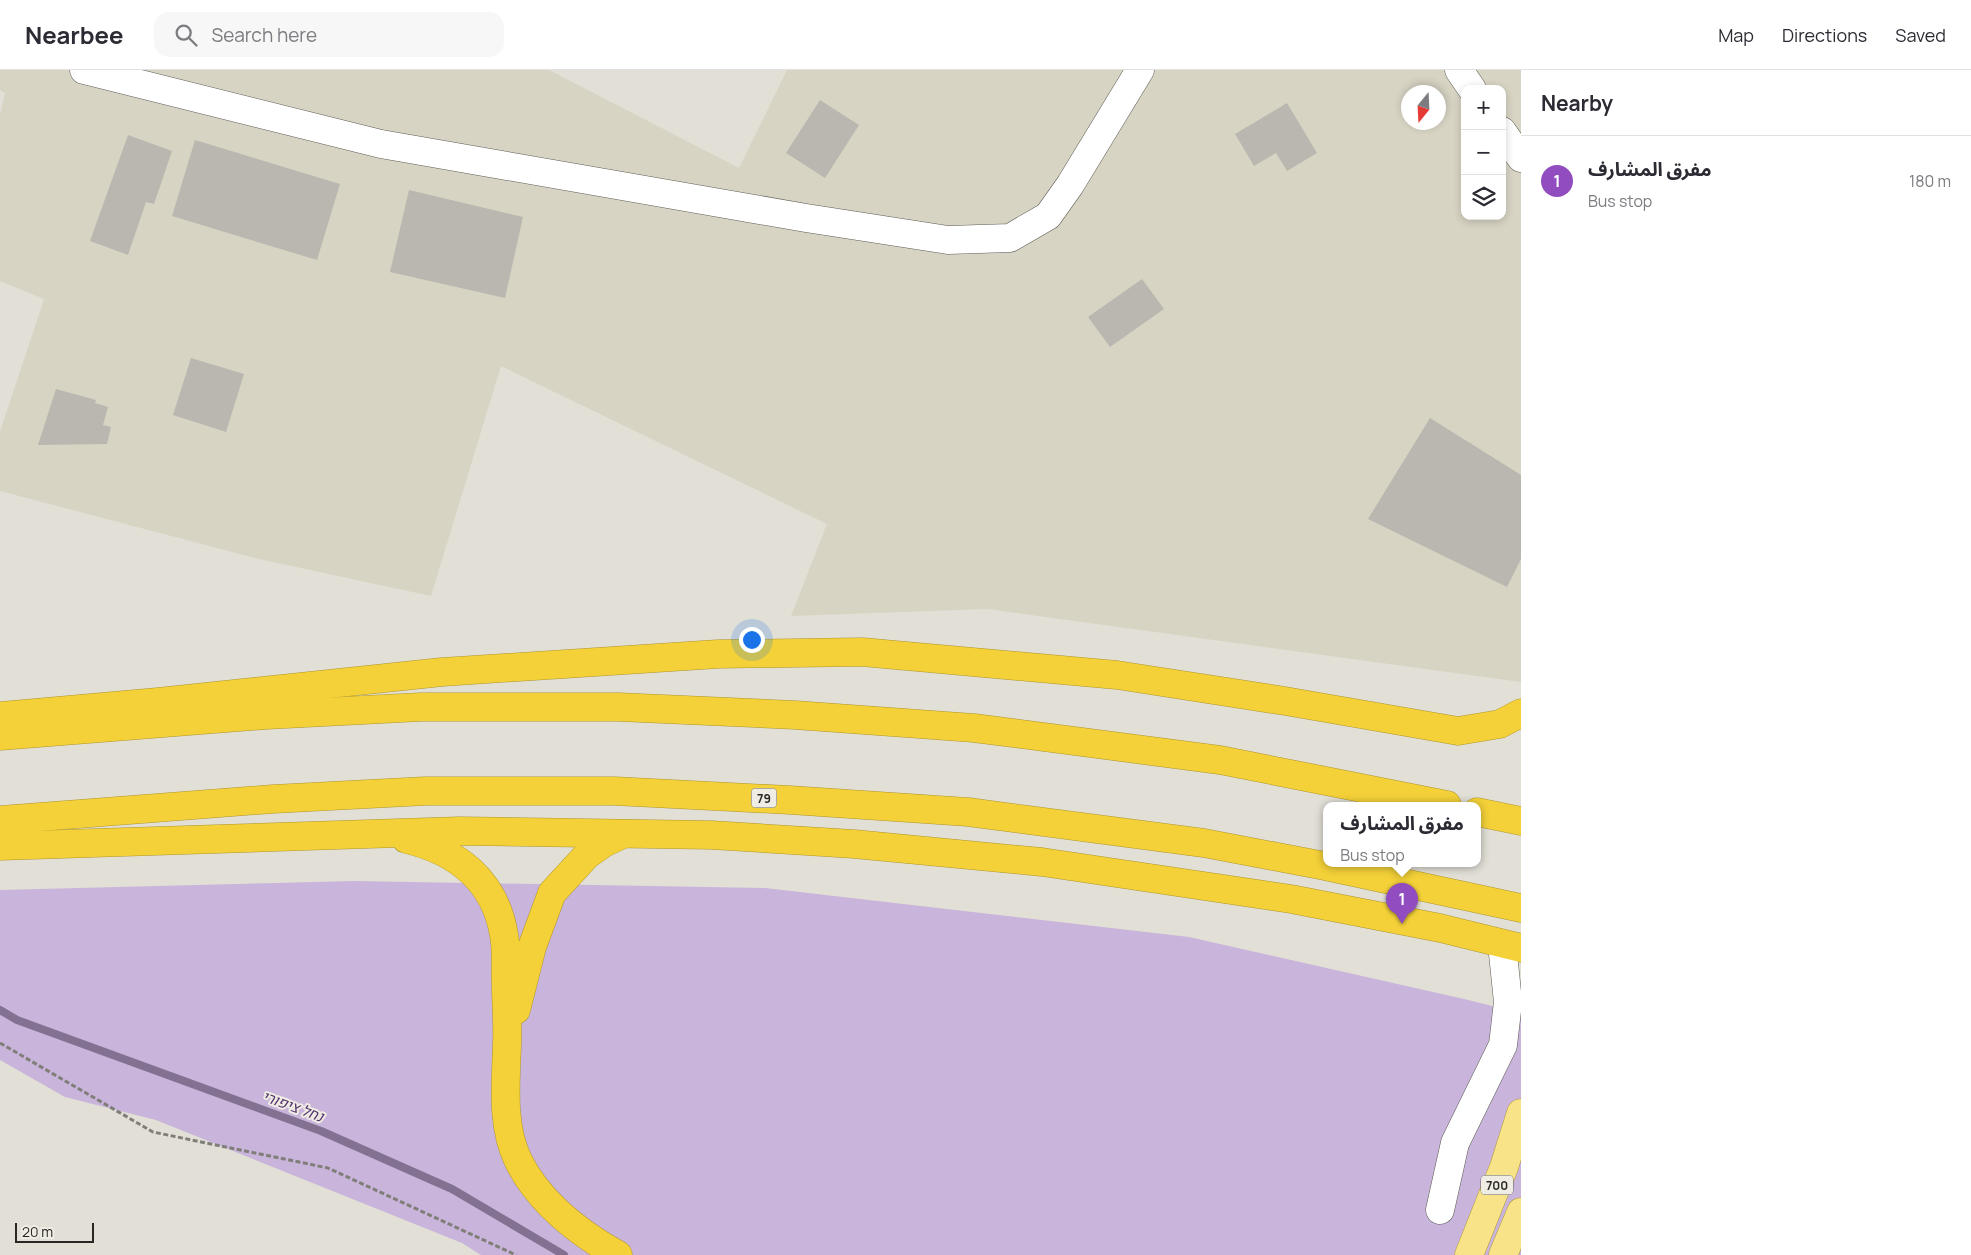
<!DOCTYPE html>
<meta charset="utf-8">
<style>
body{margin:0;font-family:Manrope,"Noto Sans Arabic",Heebo,sans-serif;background:#f7f7f7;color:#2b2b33}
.controls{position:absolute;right:15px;top:15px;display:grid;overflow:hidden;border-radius:10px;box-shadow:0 2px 8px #0003}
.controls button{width:45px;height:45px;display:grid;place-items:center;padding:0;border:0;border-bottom:1px solid #e1e1e2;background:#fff;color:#2b2b33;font:25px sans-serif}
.compass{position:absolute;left:1401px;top:15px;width:45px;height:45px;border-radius:50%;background:#fff;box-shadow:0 2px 8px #0003;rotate:198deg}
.scale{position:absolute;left:15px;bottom:12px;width:79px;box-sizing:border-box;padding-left:5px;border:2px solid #282724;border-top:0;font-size:14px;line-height:18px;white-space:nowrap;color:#282724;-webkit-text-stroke:4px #eeece3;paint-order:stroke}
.you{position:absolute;left:751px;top:569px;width:18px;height:18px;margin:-12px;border:4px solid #fff;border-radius:50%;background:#1a73e8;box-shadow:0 0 0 8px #1a73e833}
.badge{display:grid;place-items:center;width:32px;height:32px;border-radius:50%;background:#914cc0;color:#fff;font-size:16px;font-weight:700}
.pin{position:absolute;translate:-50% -41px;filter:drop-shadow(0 1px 2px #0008)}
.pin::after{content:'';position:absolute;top:26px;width:18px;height:15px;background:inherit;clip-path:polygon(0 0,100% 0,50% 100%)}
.popup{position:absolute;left:1323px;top:732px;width:158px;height:65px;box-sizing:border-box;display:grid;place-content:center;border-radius:10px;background:#fff;filter:drop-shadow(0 1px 4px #0005);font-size:16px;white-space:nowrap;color:#7c7c81}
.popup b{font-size:19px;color:#2b2b33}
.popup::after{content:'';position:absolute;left:50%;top:100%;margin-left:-10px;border:10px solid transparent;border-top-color:#fff}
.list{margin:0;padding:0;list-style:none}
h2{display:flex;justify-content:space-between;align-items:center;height:65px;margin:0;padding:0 20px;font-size:21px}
h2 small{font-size:16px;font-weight:400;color:#7c7c81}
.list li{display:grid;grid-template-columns:32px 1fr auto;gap:15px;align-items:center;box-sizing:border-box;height:90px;padding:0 20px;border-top:1px solid #e1e1e2}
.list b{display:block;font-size:19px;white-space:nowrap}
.list p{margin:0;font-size:16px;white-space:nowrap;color:#7c7c81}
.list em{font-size:16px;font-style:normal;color:#7c7c81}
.icon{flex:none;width:28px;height:28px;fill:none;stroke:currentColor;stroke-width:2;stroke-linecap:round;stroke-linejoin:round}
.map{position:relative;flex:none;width:1521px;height:1185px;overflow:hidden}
header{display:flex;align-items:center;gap:30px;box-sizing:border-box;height:70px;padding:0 25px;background:#fff;border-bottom:1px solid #e1e1e2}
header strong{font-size:24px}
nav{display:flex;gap:28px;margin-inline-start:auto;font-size:18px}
.search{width:350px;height:45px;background:#f7f7f7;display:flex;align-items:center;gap:12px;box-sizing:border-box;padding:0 18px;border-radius:15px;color:#7c7c81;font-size:19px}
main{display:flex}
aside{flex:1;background:#fff}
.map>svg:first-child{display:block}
</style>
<header>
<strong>Nearbee</strong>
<div class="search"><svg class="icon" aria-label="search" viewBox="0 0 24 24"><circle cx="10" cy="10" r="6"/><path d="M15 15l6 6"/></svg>Search here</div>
<nav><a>Map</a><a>Directions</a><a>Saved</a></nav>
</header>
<main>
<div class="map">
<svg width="1521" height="1185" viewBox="0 0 1521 1185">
<rect width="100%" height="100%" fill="#e1dfd6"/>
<path fill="#d8d4c4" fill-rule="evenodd" d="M0 0H549L739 98 787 0H1521V612L987 539 791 546 827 454 501 296 431 526 259 489 0 421V361L44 229 0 211V45L5 23 0 20ZM1465 19H1502V146H1465ZM1408 22H1438V52H1408Z"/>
<polygon fill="#c9b4db" points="354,811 765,818 1189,867 1464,929 1521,943 1521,1185 481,1185 462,1173 156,1050 65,1027 0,990 0,820"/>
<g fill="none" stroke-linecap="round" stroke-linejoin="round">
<polyline stroke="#837191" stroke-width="8" points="0,940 17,950 321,1061 452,1119 564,1185"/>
</g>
<g fill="#b9b7af">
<polygon points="820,30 859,55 825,108 786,83"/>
<polygon points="1287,33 1317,83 1287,101 1276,83 1254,96 1235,64"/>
<polygon points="128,65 172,81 154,134 146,132 128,185 90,171"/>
<polygon points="195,70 340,114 317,190 172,146"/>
<polygon points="409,120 523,147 505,228 390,202"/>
<polygon points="1142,209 1164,239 1110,277 1088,247"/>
<polygon points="191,288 244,304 226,362 173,345"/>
<polygon points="56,319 96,330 95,333 108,337 103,355 111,357 107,374 38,375"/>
<polygon points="1430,348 1521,405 1521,489 1507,517 1368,449"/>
</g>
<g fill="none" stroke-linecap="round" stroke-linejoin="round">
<defs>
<g id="minor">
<polyline points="84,0 381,74 806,148 948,170 1010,168 1048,146 1070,115 1140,0"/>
<polyline points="1459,0 1472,19"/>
<polyline points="1502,61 1521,88"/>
<polyline points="1440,1140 1455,1073 1503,975 1508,932 1502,874"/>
</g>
<g id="major">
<polyline points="1469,1185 1504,1097 1521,1043"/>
<polyline points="1503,1185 1521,1142"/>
</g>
<g id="highway">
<polyline points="0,646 158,632 442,602 718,584 862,582 1117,605 1285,631 1458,661 1500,654 1521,643"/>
<polyline points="0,666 266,645 421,637 618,637 795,645 974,658 1220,690 1447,735"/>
<polyline points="1477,742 1521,751"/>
<polyline points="0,750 273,729 426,721 614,721 790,730 968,742 1204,773 1325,796 1521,838"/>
<path d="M406 769C457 781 495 810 504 865 507 880 505 898 506 914 506 934 508 954 507 974 506 1012 501 1055 518 1090 538 1131 579 1163 618 1185"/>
<polyline points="0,776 460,761 711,765 854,774 1042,792 1291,829 1440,858 1521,878"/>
<polyline points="516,940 532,877 552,823 587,785 604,773 623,764"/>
</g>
</defs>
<use href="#minor" stroke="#5e5c55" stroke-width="29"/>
<use href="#major" stroke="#ad9631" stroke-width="29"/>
<use href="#highway" stroke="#ad9631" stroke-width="29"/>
<polyline stroke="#807e79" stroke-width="3" stroke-dasharray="5 2.5" stroke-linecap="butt" points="0,973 153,1062 328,1098 516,1185"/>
<use href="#minor" stroke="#fff" stroke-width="28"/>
<use href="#major" stroke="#f8e388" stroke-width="28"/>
<use href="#highway" stroke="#f4d138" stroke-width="28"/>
</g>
<g text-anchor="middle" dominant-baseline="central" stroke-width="4" stroke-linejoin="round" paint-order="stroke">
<g fill="#eeece3" stroke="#63625d" stroke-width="1">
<rect x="751.5" y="718.5" width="25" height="19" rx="4"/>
<rect x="1481" y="1105.5" width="32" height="19" rx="4"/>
</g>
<g font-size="12" font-weight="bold" fill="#282724">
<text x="764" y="728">79</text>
<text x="1497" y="1115">700</text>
</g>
<g font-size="15" font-style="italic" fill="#56346f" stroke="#eeece3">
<text transform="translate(293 1036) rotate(20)">נחל ציפורי</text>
</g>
</g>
</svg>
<div class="controls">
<button>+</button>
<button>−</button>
<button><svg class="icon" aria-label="layers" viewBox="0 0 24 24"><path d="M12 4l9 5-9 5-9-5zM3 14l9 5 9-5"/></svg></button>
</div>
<svg class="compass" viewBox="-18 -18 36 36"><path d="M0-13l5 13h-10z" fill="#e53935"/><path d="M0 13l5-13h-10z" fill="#7c7c81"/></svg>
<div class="scale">20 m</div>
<div class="you"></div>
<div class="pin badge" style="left:1402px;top:854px">1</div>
<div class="popup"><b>مفرق المشارف</b>Bus stop</div>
</div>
<aside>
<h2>Nearby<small></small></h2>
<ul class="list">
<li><span class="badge">1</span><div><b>مفرق المشارف</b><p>Bus stop</p></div><em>180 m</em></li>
</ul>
</aside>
</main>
